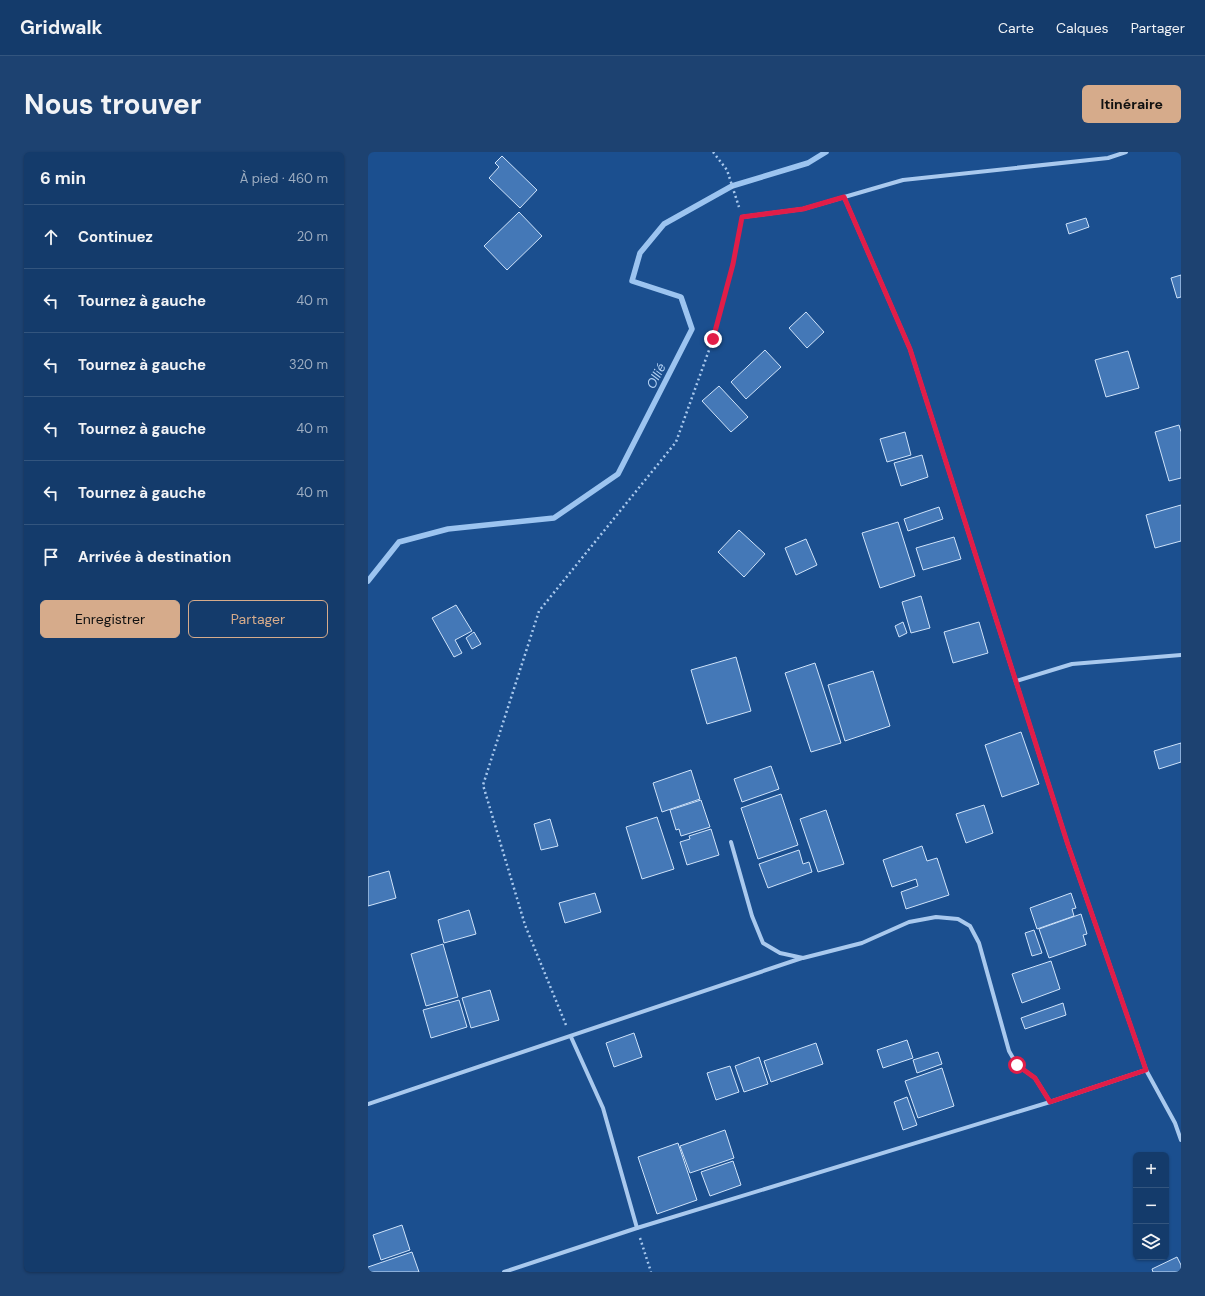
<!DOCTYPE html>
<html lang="fr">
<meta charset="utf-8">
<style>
body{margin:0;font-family:"DM Sans",sans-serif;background:#1d4271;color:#f1f3f6}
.controls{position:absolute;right:12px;bottom:12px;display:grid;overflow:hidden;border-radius:6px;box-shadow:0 1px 3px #0004}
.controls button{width:36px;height:36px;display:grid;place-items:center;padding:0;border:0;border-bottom:1px solid #33557e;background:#143b6b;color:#f1f3f6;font:20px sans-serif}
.stop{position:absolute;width:12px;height:12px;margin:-9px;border:3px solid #e11d48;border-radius:50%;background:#fff}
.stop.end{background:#e11d48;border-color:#fff;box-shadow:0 1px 4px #0008}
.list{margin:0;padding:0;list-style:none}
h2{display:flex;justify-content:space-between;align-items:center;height:52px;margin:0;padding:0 16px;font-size:17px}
h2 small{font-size:13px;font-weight:400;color:#9dadc1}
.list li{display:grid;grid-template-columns:26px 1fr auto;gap:12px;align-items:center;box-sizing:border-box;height:64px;padding:0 16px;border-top:1px solid #33557e}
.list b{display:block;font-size:15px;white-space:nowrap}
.list em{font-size:13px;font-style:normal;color:#9dadc1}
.actions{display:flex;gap:8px;padding:12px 16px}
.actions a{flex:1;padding:9px 0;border:1px solid #d6ab8b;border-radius:6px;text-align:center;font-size:14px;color:#d6ab8b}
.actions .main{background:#d6ab8b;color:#111}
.icon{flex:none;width:22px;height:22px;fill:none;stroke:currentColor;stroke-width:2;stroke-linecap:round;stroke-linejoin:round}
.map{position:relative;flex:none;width:813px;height:1120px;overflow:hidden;border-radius:6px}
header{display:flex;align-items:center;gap:24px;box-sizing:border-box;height:56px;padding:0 20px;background:#143b6b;border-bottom:1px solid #33557e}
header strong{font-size:19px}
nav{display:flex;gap:22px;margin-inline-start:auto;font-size:14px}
.intro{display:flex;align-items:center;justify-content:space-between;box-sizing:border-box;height:96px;padding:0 24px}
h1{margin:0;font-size:28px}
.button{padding:10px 18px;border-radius:6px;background:#d6ab8b;color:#111;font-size:14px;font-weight:700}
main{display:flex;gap:24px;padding:0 24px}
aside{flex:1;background:#143b6b;border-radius:6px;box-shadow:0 1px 3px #0004}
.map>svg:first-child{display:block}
</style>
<header>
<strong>Gridwalk</strong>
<nav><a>Carte</a><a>Calques</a><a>Partager</a></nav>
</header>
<div class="intro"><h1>Nous trouver</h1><a class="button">Itinéraire</a></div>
<main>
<aside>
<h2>6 min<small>À pied · 460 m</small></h2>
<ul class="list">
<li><svg class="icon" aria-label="ahead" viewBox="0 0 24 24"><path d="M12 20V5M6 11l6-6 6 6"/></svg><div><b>Continuez</b></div><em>20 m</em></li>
<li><svg class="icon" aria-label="left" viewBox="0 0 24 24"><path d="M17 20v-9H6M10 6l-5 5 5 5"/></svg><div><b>Tournez à gauche</b></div><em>40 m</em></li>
<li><svg class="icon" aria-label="left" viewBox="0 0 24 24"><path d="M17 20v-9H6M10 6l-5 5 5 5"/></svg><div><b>Tournez à gauche</b></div><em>320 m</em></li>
<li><svg class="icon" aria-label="left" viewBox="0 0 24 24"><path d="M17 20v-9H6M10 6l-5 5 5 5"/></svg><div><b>Tournez à gauche</b></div><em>40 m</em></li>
<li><svg class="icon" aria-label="left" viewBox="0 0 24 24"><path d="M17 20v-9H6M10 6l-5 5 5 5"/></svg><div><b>Tournez à gauche</b></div><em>40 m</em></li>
<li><svg class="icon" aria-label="arrive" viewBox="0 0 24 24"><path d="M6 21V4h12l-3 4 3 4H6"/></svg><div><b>Arrivée à destination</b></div></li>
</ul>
<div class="actions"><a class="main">Enregistrer</a><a>Partager</a></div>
</aside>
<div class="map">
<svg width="813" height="1120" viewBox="0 0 813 1120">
<rect width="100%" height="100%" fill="#1b4f8f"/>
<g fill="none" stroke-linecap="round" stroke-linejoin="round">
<polyline stroke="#9cc4f0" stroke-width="5.5" points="0,429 31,390 80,377 186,366 250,322 324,177 313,145 264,129 272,101 296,72 364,34 440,11 458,0"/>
</g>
<g fill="#4478b7" stroke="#cfe3fa">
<polygon points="134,4 169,38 152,56 121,26 131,15 127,11"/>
<polygon points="151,60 174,84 139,118 116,94"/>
<polygon points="718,66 721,75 701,82 698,72"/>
<polygon points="813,123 813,145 809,146 803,126"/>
<polygon points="438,160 456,180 439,196 421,176"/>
<polygon points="397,198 413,215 378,247 363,230"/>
<polygon points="760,199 771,236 738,245 727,208"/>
<polygon points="351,234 380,265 363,280 334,249"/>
<polygon points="811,273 813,280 813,326 801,329 787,280"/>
<polygon points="537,280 543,303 519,310 512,287"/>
<polygon points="554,303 560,325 533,334 526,311"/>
<polygon points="813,353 813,389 787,396 778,363"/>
<polygon points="571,355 575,367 540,379 536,367"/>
<polygon points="530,370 547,424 512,436 494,381"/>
<polygon points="371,378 397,402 376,425 350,400"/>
<polygon points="586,385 593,407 555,418 548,396"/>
<polygon points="438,387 449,413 428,423 417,396"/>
<polygon points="553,444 562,476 543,481 534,450"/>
<polygon points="88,453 104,479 87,488 94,501 86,505 64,466"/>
<polygon points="535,470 539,481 531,485 527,474"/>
<polygon points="611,470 620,501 585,511 576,480"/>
<polygon points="106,480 113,492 104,497 98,486"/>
<polygon points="368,505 383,559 339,572 323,518"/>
<polygon points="447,511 473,591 443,600 417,521"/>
<polygon points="505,519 522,574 477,589 460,533"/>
<polygon points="653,580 671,632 634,645 617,593"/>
<polygon points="813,591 813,610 791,617 786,599"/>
<polygon points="403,614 411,637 374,650 366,627"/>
<polygon points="323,618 332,647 294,660 285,631"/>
<polygon points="413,642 430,693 390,707 373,656"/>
<polygon points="333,648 342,675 313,684 311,677 308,678 302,658"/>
<polygon points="616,653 625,681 598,691 588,662"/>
<polygon points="458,658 476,712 450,720 432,667"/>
<polygon points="289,665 306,717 274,727 258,675"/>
<polygon points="182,667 190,694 173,698 166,672"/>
<polygon points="343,677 351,703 319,713 312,690 322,687 321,684"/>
<polygon points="554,694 559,709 569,706 581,743 538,757 533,740 550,734 548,727 524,735 515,708"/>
<polygon points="431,698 435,712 441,710 444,720 400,736 391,712"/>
<polygon points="21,719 28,746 0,754 0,725"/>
<polygon points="227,741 233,760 197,771 191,751"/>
<polygon points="703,741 708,756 704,757 706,764 669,777 662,756"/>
<polygon points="101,758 108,782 76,791 70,768"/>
<polygon points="713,762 719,782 715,783 718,793 681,806 671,777"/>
<polygon points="666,778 674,801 664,804 657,781"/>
<polygon points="75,792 90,845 58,854 43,802"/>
<polygon points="683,809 692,837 654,851 644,822"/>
<polygon points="122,838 131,868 103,876 94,846"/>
<polygon points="91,848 99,875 63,886 55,858"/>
<polygon points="695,851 698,863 657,877 653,866"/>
<polygon points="266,881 274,905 246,915 238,891"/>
<polygon points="539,888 545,906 515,916 509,898"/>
<polygon points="448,891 455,912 403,930 396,909"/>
<polygon points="570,900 574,912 549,921 545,908"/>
<polygon points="391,905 400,932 376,940 367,914"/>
<polygon points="362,914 371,940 348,948 339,921"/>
<polygon points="574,916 586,954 550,966 537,929"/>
<polygon points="539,945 549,973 535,978 526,950"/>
<polygon points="357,978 366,1006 322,1021 312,994"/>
<polygon points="310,991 329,1048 289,1062 270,1005"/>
<polygon points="365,1009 373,1033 342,1044 333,1020"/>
<polygon points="34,1073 42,1098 13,1108 5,1083"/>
<polygon points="44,1100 51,1120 0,1120 0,1115"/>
<polygon points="809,1105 813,1113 813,1120 785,1120 784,1117"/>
</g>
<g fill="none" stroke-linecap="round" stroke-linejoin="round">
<g stroke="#a9c9ee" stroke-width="2.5" stroke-dasharray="2 3" stroke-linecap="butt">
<polyline points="345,0 359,18 371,55"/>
<polyline points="198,873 157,773 115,633 171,459 308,290 345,187 365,112 372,75"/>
<polyline points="272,1086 283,1120"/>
</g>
<g stroke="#a9c9ee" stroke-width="4">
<polyline points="476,45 542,197 700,693 778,918 807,971 813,988"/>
<polyline points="374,65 435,57 535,28 740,6 758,0"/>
<polyline points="648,529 704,512 813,503"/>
<polyline points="363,690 384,764 395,791 412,801 435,806 494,791 541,770 568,765 590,767 602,774 611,791 641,899 649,913 667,926 682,950"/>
<polyline points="203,885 235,956 269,1076"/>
<polyline points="0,952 434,806"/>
<polyline points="136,1120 269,1076 682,950 778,918"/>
</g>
</g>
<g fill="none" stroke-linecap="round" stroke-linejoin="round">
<polyline stroke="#e11d48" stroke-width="5" points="345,187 365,112 374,65 435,57 476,45 542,197 700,693 778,918 682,950 667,926 649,913"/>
</g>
<g text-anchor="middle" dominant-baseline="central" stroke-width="3" stroke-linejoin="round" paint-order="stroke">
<g font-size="13" font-style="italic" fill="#b5d3f5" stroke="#1b4f8f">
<text transform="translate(288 224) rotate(-63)">Ollié</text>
</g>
</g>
</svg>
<div class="controls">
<button>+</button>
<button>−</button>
<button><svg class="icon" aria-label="layers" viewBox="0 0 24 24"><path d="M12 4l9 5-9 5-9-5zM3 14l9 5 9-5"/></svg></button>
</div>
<div class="stop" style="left:649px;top:913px"></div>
<div class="stop end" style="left:345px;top:187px"></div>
</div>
</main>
